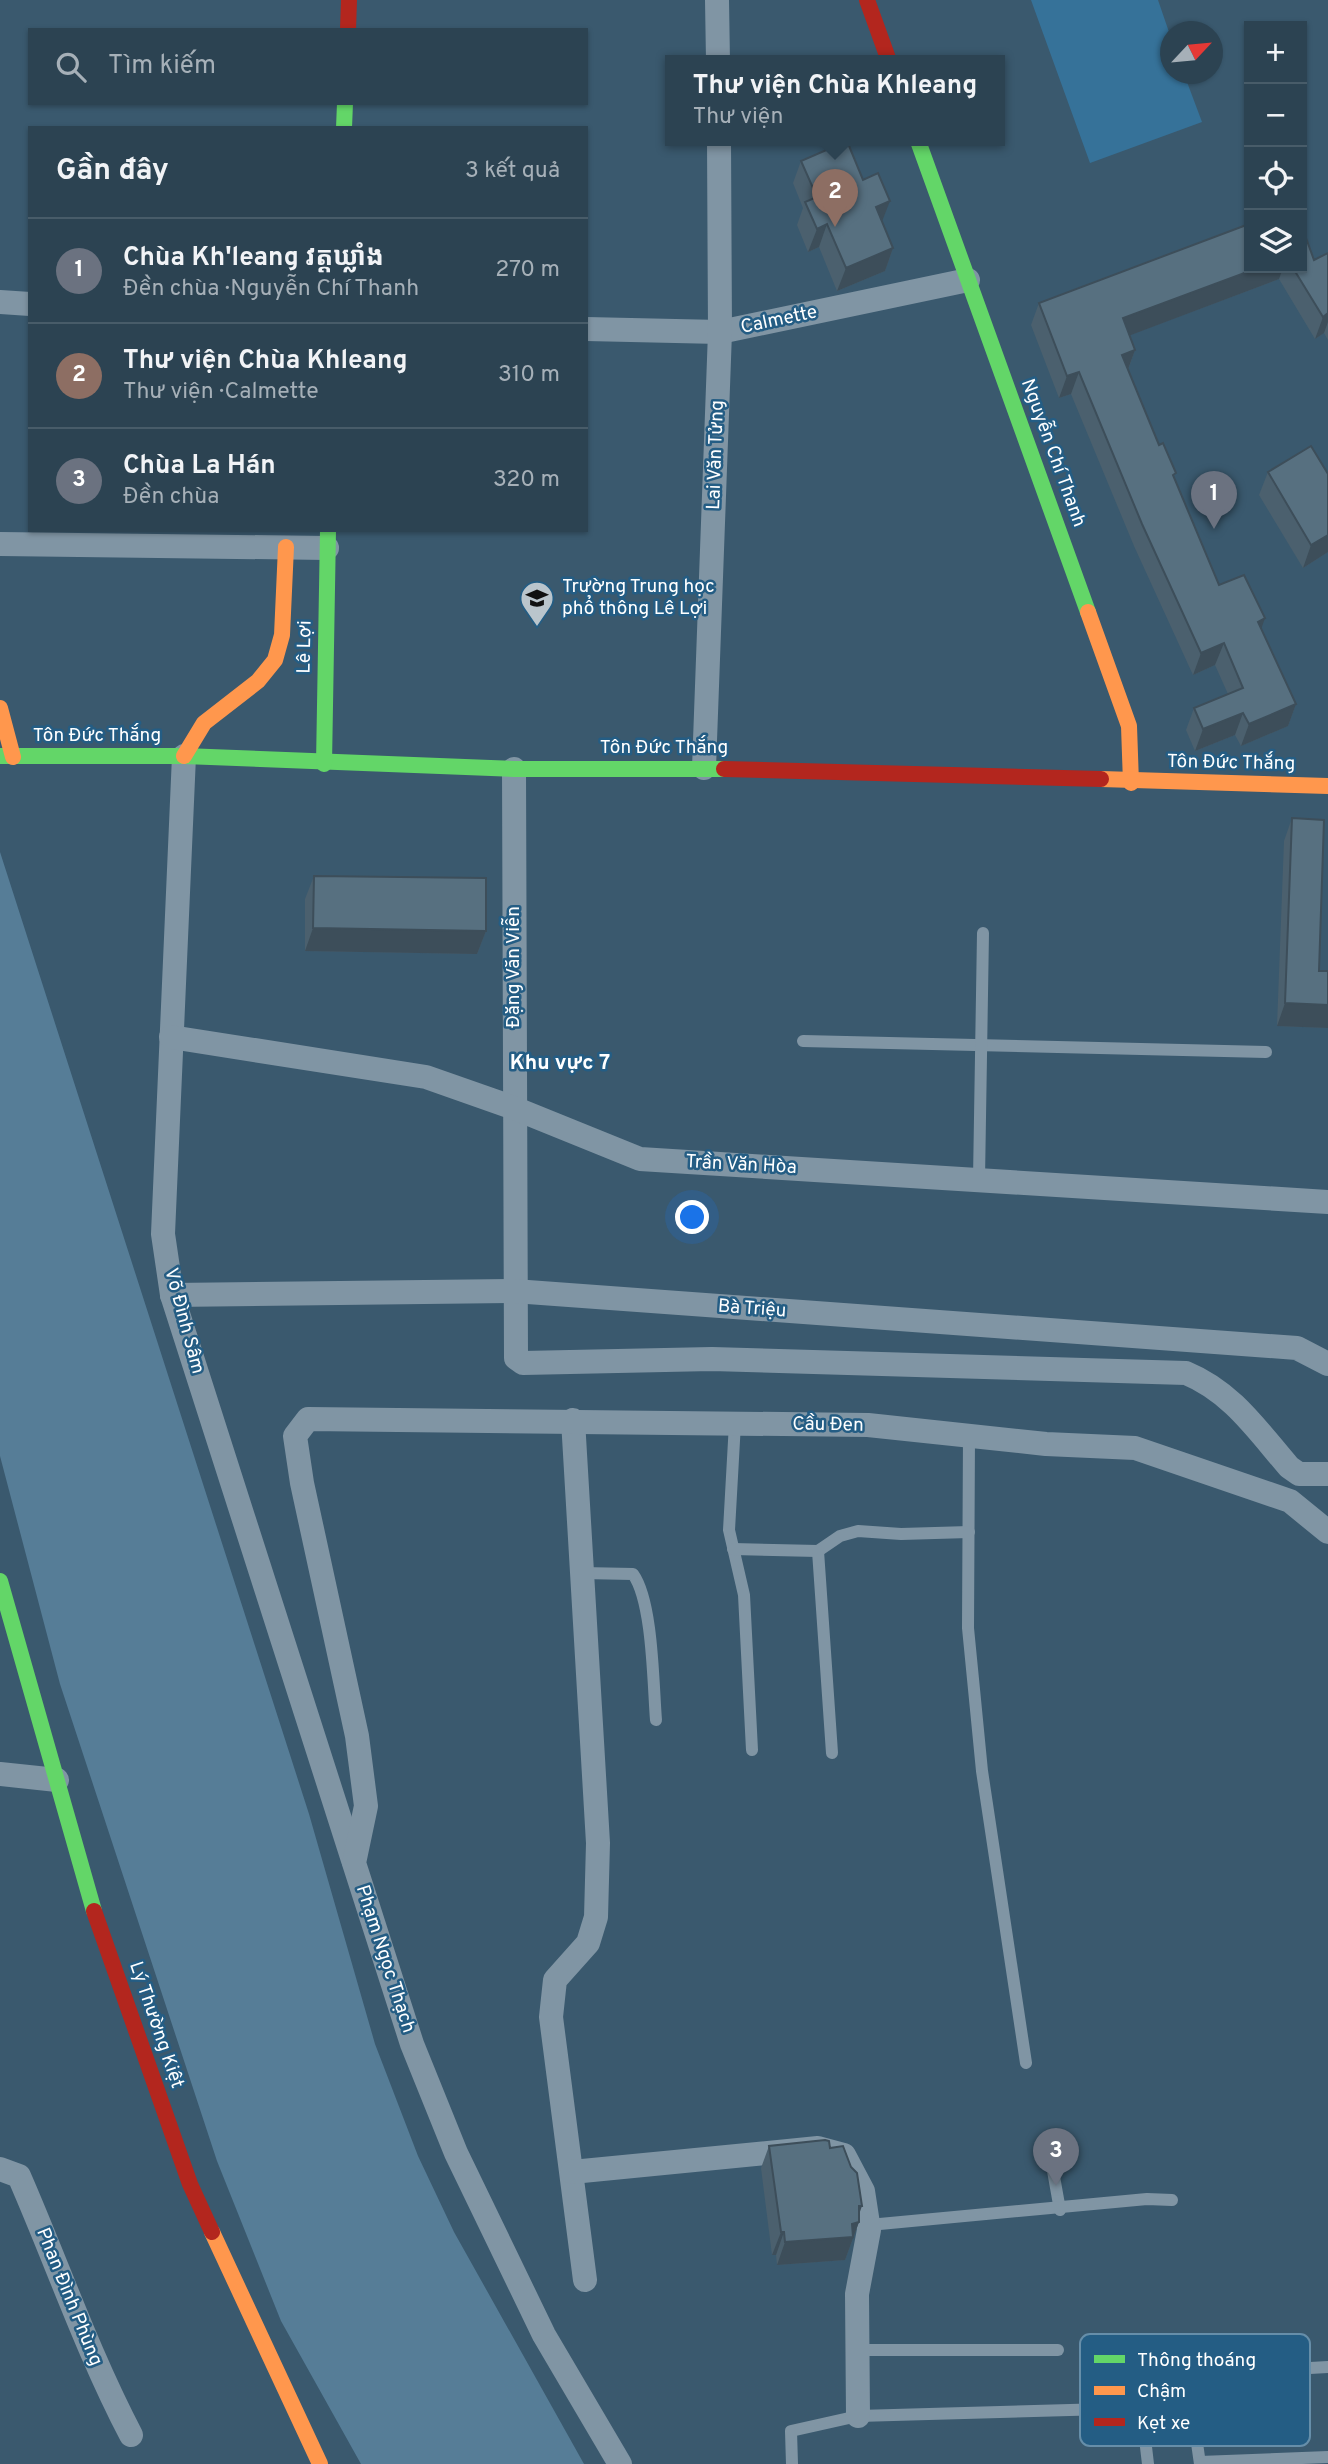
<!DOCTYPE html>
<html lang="vi">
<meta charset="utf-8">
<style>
body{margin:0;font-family:Overpass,"Noto Sans Khmer",sans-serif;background:#384e5c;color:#f1f3f6}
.controls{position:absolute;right:21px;top:21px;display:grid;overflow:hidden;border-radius:0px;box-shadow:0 2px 5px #0004}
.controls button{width:63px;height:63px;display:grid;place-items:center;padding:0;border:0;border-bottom:2px solid #485c69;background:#2c4352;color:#f1f3f6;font:35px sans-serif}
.compass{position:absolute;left:1160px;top:21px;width:63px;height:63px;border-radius:50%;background:#2c4352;box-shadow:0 2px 5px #0004;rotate:64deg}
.you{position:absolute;left:693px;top:1218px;width:24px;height:24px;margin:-18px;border:5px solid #fff;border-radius:50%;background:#1a73e8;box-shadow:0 0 0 10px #1a73e833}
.badge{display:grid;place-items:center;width:46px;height:46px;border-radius:50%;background:#bca0f2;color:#fff;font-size:23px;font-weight:700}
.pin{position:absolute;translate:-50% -58px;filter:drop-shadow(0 2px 4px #0008)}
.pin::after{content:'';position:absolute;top:37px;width:24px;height:21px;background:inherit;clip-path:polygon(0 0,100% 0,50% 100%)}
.popup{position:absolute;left:665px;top:55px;width:340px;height:91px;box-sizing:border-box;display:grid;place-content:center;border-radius:0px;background:#2c4352;filter:drop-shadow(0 2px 5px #0005);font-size:23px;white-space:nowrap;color:#a6b0b8}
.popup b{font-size:26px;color:#f1f3f6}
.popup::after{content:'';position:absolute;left:50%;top:100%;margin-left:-14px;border:14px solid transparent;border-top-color:#2c4352}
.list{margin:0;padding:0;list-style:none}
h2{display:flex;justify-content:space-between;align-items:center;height:91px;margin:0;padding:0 28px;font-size:30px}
h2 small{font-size:23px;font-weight:400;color:#a6b0b8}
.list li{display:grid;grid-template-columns:46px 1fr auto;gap:21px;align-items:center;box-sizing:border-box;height:105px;padding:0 28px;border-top:2px solid #485c69}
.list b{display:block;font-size:26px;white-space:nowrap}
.list p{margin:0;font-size:23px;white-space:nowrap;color:#a6b0b8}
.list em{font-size:23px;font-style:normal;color:#a6b0b8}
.icon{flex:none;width:38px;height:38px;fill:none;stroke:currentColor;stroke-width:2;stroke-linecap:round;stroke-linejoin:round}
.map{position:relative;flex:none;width:1328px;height:2464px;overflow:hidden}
.search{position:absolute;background:#2c4352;box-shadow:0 2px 5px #0004;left:28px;top:28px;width:560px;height:77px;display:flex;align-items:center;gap:18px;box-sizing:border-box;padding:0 24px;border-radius:0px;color:#a6b0b8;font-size:26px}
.panel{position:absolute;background:#2c4352;box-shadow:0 2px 5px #0004;left:28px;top:126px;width:560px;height:406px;border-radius:0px}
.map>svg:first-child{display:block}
</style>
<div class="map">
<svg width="1328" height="2464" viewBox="0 0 1328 2464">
<rect width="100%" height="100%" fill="#3a596e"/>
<polygon fill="#367299" points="1031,0 1158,0 1170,35 1170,74 1184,74 1202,122 1090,163"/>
<polygon fill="#567d97" points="0,852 309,1814 375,2044 418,2156 454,2232 584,2464 361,2464 281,2321 217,2161 60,1684 0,1456"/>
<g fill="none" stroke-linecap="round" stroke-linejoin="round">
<g stroke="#8095a4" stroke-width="12">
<polyline points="803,1041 1266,1052"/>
<polyline points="979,1179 983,933"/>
<polyline points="735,1423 729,1530 744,1595 752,1750"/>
<polyline points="969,1436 968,1628 982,1771 1026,2063"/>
<polyline points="733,1549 818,1551 840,1536 858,1531 901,1534 969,1532"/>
<polyline points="818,1551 832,1753"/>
<path d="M582 1573 633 1574C653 1602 653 1684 656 1720"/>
<polyline points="1048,2143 1060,2210"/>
<polyline points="869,2225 1147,2199 1172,2200"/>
<polyline points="857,2350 1058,2350"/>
<polyline points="1135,2353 1148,2464"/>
<polyline points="1136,2366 1185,2359 1200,2464"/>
<polyline points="1187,2375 1328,2367"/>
<polyline points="1200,2462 1328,2457"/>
<polyline points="792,2464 791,2431 858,2416 1142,2408"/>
</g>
<g stroke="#8095a4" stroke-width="24">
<polyline points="717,0 718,61"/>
<polyline points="0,302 30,304"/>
<polyline points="586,329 720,332 968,280"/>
<polyline points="0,544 327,548"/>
<polyline points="184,756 163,1234 172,1295 353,1860"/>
<polyline points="704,768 720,332 719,141"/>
<path d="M514 769 516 1358 523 1363 712 1359 1186 1373C1232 1392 1257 1430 1289 1467L1299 1474H1328"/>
<polyline points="171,1037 426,1077 514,1108 640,1159 1328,1202"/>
<polyline points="172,1295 514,1291 1297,1348 1328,1364"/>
<polyline points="573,1420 598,1843 596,1917 588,1943 555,1980 551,2017 585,2280"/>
<polyline points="0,1774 57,1780"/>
<path d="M0 2169 19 2176C57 2263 87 2351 131 2435"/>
<polyline points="572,2172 818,2148 844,2155 863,2191 869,2230 857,2294 858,2416"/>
<polyline points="620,2464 544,2335 456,2153 412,2044 354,1863 366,1806 357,1736 302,1483 295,1436 308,1419 868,1425 1046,1444 1135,1448 1290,1501 1328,1532"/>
</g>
<g stroke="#63d668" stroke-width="16">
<polyline points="344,128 345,103"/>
<polyline points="918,141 1088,612"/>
<polyline points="0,756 184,756 514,769 724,769"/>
<polyline points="324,764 328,530"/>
<polyline points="0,1581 94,1911"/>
</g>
<g stroke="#ff974d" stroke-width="16">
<polyline points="1088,612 1129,726 1131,783"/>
<polyline points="0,708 13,757"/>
<polyline points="184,756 204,723 258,681 275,660 282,635 286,547"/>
<polyline points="1101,779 1328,786"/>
<polyline points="212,2232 320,2464"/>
</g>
<g stroke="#b3261e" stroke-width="16">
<polyline points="867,0 889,61"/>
<polyline points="348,30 349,0"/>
<polyline points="724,769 1101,779"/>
<polyline points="94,1911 190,2184 212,2232"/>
</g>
</g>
<g fill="#4b606e">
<polygon points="801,161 882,222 893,248 885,271 837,291 819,247 808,252 797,225 803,208 793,183"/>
<polygon points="1328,253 1328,340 1324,333 1315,339 1279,279 1130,335 1135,350 1128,370 1219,585 1261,628 1296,704 1288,726 1241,746 1235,735 1195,751 1186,730 1194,708 1228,694 1215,665 1193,675 1134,546 1071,394 1059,398 1031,325 1039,303 1249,268 1302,268"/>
<polygon points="1268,472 1328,474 1328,552 1303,568 1259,495"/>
<polygon points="1292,818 1319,971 1328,971 1328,1028 1277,1026 1284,841"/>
<polygon points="314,876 486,931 477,954 305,951 305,899"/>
<polygon points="769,2146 830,2148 859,2215 859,2222 845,2260 777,2265 776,2255 772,2255 761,2168"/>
</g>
<g fill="#3d4e5a">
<polygon points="890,201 881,224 876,207"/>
<polygon points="827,224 819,247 808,252 817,229"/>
<polygon points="893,248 885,271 837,291 846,268"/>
<polygon points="1258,268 1283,268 1279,279 1115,341 1123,318"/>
<polygon points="1328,313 1328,322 1324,333 1315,339 1323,317"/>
<polygon points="1135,350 1127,372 1122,355"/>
<polygon points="1079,372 1071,394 1059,398 1067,376"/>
<polygon points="1328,535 1328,552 1303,568 1311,545"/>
<polygon points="1265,618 1257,641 1258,622"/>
<polygon points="1224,643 1215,665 1193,675 1201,653"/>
<polygon points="1296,704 1288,726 1241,746 1249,724"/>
<polygon points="1243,713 1235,735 1195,751 1203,729"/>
<polygon points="313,928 486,931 477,954 305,951"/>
<polygon points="1285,1003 1328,1005 1328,1028 1277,1026"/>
<polygon points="859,2206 862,2206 856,2223 859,2222 845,2260 777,2265 785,2242"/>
<polygon points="781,2232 784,2232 776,2255 772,2255"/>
</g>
<g fill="#577080" stroke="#3d4e5a" stroke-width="2">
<polygon points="847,141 863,180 878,173 890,201 876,207 893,248 846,268 827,224 817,229 805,202 817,197 801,161"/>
<polygon points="1249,224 1249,268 1258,268 1123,318 1135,350 1122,355 1159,445 1163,443 1176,473 1173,475 1219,585 1244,575 1265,618 1258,622 1296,704 1249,724 1243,713 1203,729 1194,708 1243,688 1224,643 1201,653 1142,524 1079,372 1067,376 1039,303"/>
<polygon points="1302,227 1314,260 1328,253 1328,313 1323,317 1293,268 1302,268"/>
<polygon points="1311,446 1328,474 1328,535 1311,545 1268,472"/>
<polygon points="1292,818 1324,820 1319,971 1328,971 1328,1005 1285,1003"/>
<polygon points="314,876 486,878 486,931 313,928"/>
<polygon points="825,2140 829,2141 830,2148 843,2146 851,2167 857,2173 862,2206 859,2206 859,2222 852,2224 853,2237 785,2242 784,2232 781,2232 769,2146"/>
</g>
<defs>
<symbol id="school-pin" viewBox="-11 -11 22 30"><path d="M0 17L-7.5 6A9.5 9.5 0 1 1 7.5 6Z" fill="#bac5cc" stroke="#245d84"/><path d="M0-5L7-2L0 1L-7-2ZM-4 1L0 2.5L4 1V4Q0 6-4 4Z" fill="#111"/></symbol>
</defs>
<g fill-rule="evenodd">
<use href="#school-pin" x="518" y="579" width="38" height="52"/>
</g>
<g text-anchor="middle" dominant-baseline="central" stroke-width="5" stroke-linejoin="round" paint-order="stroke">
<g font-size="19" fill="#fff" stroke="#245d84">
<text transform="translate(779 320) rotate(-12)">Calmette</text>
<text transform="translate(1053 453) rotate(70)">Nguyễn Chí Thanh</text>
<text transform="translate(716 455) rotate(-88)">Lai Văn Tửng</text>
<text transform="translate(305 647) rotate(-89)">Lê Lợi</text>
<text x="97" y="736">Tôn Đức Thắng</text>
<text x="664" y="748">Tôn Đức Thắng</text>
<text transform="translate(1231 763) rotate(1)">Tôn Đức Thắng</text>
<text transform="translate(514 967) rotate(-90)">Đặng Văn Viễn</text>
<text transform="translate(741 1165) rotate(3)">Trần Văn Hòa</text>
<text transform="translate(752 1309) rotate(4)">Bà Triệu</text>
<text transform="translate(184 1321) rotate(75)">Võ Đình Sâm</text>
<text transform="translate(828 1425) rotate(1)">Cầu Đen</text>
<text transform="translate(385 1959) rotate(72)">Phạm Ngọc Thạch</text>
<text transform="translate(156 2025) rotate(71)">Lý Thường Kiệt</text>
<text transform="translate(69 2297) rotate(68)">Phan Đình Phùng</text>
</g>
<g font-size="19" fill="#fff" stroke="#245d84" text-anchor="start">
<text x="562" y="587">Trường Trung học<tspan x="562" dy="22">phổ thông Lê Lợi</tspan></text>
</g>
<g font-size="21" font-weight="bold" fill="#fff" stroke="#245d84">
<text x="560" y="1063">Khu vực 7</text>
</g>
</g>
<rect x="1080" y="2334" width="230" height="112" rx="10" fill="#245d84" stroke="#668ea9" stroke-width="2"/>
<rect x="1094" y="2355" width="31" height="8" fill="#63d668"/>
<rect x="1094" y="2386" width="31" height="9" fill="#ff974d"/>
<rect x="1094" y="2418" width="31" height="8" fill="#b3261e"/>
<g font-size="19" fill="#fff">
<text x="1137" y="2366">Thông thoáng</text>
<text x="1137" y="2397">Chậm</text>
<text x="1137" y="2429">Kẹt xe</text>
</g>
</svg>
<div class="controls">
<button>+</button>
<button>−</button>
<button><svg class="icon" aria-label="locate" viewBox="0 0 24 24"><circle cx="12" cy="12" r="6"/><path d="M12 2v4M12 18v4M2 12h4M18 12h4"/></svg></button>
<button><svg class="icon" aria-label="layers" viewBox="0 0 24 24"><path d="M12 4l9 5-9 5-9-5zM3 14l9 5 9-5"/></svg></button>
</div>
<svg class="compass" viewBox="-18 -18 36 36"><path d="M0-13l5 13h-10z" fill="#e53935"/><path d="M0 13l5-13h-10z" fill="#a6b0b8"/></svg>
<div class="you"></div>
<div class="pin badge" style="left:1214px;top:529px;background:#6b7280">1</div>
<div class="pin badge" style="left:835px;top:227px;background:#8d6e63">2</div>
<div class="popup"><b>Thư viện Chùa Khleang</b>Thư viện</div>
<div class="pin badge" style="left:1056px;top:2186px;background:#6b7280">3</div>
<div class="search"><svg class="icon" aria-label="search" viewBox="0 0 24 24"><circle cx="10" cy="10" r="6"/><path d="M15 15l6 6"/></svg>Tìm kiếm</div>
<section class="panel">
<h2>Gần đây<small>3 kết quả</small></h2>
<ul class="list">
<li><span class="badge" style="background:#6b7280">1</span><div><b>Chùa Kh'leang វត្តឃ្លាំង</b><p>Đền chùa · Nguyễn Chí Thanh</p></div><em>270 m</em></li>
<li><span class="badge" style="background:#8d6e63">2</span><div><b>Thư viện Chùa Khleang</b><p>Thư viện · Calmette</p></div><em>310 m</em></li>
<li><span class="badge" style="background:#6b7280">3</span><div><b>Chùa La Hán</b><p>Đền chùa</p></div><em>320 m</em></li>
</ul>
</section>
</div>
